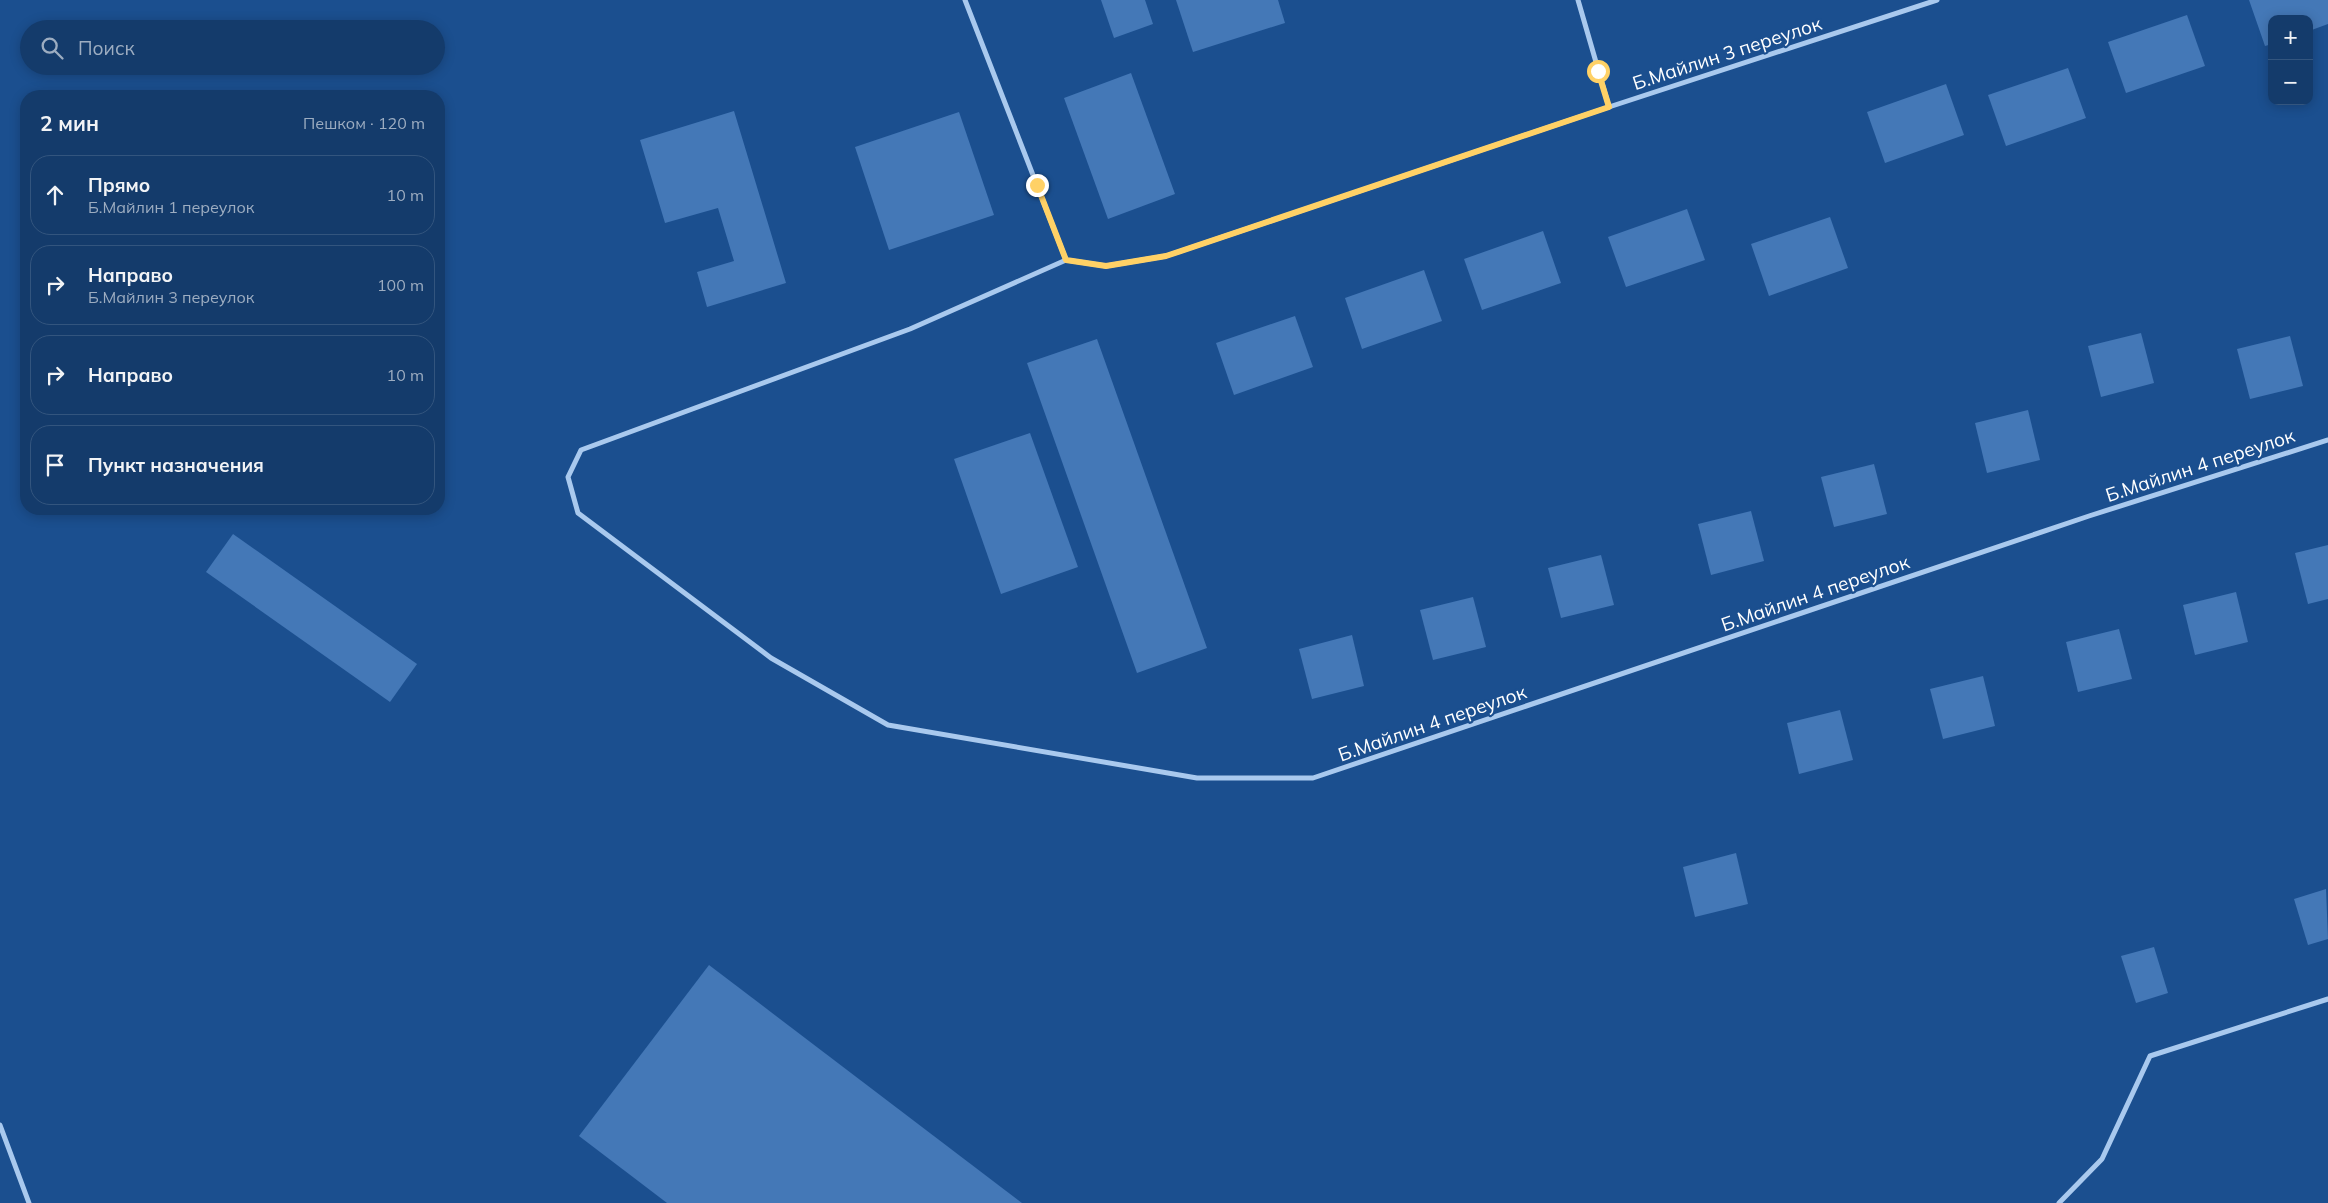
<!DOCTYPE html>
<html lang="ru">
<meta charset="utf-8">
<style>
body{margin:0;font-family:Mulish,sans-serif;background:#214673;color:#f1f3f6}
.controls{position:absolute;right:15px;top:15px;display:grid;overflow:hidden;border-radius:10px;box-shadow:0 2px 12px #0003}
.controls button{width:45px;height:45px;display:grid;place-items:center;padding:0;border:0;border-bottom:1px solid #33557e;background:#143b6b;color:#f1f3f6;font:25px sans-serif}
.stop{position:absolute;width:15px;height:15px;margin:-11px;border:4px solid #ffd166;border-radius:50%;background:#fff}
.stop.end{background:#ffd166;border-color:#fff;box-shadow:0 1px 5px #0008}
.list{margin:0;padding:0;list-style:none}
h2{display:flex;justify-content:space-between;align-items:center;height:65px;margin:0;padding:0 20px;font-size:21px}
h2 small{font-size:16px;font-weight:400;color:#9dadc1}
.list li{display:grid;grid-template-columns:32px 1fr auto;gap:15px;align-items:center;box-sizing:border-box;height:80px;margin:0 10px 10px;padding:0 10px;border:1px solid #33557e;border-radius:20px}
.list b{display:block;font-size:19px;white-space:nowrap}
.list p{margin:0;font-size:16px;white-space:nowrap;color:#9dadc1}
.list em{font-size:16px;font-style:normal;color:#9dadc1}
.icon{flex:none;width:28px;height:28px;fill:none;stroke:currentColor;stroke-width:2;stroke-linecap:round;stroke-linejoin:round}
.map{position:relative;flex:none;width:2328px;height:1203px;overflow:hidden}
.search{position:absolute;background:#143b6b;box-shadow:0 2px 12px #0003;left:20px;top:20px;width:425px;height:55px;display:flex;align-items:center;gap:12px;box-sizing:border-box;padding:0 18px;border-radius:28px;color:#9dadc1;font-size:19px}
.panel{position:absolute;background:#143b6b;box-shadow:0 2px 12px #0003;left:20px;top:90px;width:425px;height:425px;border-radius:20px}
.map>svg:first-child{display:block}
</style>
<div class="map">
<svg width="2328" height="1203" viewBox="0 0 2328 1203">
<rect width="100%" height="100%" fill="#1b4f8f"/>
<g fill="#4478b7">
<polygon points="1101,0 1145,0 1153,24 1114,38"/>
<polygon points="1176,0 1278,0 1285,23 1193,52"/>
<polygon points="2249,0 2328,0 2328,24 2309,31 2309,19 2272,19 2272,44 2265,46"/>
<polygon points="2187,15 2205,66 2126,93 2108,42"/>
<polygon points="2068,68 2086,118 2006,146 1988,95"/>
<polygon points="1131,73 1175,194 1108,219 1064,98"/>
<polygon points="1946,84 1964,135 1885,163 1867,112"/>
<polygon points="734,111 786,283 707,307 697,272 734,261 718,208 665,223 640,140"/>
<polygon points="959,112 994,215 889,250 855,147"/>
<polygon points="1687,209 1705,260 1626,287 1608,237"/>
<polygon points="1830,217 1848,268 1769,296 1751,244"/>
<polygon points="1543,231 1561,283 1482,310 1464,259"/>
<polygon points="1424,270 1442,321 1362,349 1345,298"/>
<polygon points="1295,316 1313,367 1234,395 1216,343"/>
<polygon points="2141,333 2154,383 2101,397 2088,346"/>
<polygon points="2290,336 2303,386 2250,399 2237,349"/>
<polygon points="1097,339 1207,648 1137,673 1027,363"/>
<polygon points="2028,410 2040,460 1987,473 1975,423"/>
<polygon points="1030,433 1078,567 1001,594 954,459"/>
<polygon points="1874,464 1887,514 1834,527 1821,477"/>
<polygon points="1751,511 1764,561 1711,575 1698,524"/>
<polygon points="233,534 417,664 390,702 206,572"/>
<polygon points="2328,545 2328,599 2308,604 2295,553"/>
<polygon points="1601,555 1614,605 1561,618 1548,568"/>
<polygon points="2236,592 2248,642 2195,655 2183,605"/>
<polygon points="1473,597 1486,647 1433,660 1420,610"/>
<polygon points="2119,629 2132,679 2078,692 2066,642"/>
<polygon points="1352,635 1364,686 1312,699 1299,649"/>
<polygon points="1983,676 1995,726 1943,739 1930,689"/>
<polygon points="1840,710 1853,760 1799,774 1787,723"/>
<polygon points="1736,853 1748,904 1695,917 1683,867"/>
<polygon points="2326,889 2328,939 2308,945 2294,899"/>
<polygon points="2154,947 2168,993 2136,1003 2121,956"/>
<polygon points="709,965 1022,1203 667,1203 579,1136"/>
</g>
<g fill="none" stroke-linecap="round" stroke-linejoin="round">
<g stroke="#a9c9ee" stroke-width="5">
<polyline points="965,0 1066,260"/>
<polyline points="1578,0 1609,107"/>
<polyline points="1066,260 910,329 581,450 568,477 578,513 771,658 888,725 1197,778 1313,778 2089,516 2328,440"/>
<polyline points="1066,260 1106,266 1166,256 1609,107 1937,0"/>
<polyline points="0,1125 29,1203"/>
<polyline points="2059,1203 2102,1159 2150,1056 2328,999"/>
</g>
</g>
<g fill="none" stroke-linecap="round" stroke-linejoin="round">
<polyline stroke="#ffd166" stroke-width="6" points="1037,185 1066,260 1106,266 1166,256 1609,107 1598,71"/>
</g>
<g text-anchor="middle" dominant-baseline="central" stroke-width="4.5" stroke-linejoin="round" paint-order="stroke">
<g font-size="19" fill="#fff" stroke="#1b4f8f">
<text transform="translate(1727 53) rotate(-18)">Б.Майлин 3 переулок</text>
<text transform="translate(2200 465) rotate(-18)">Б.Майлин 4 переулок</text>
<text transform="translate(1815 593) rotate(-19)">Б.Майлин 4 переулок</text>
<text transform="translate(1432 723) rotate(-19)">Б.Майлин 4 переулок</text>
</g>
</g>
</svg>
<div class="controls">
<button>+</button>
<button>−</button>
</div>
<div class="stop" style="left:1598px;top:71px"></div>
<div class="stop end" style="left:1037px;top:185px"></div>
<div class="search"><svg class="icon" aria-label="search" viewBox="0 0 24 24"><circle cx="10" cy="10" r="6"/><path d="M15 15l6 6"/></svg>Поиск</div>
<section class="panel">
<h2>2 мин<small>Пешком · 120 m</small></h2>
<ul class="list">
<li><svg class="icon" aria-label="ahead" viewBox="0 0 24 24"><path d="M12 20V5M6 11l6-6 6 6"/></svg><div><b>Прямо</b><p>Б.Майлин 1 переулок</p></div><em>10 m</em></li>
<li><svg class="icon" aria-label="right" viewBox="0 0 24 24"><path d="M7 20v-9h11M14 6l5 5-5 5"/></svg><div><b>Направо</b><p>Б.Майлин 3 переулок</p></div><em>100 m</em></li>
<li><svg class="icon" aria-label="right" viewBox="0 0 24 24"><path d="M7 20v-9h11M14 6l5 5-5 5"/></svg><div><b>Направо</b></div><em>10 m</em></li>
<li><svg class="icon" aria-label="arrive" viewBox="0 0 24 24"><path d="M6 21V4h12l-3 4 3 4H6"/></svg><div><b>Пункт назначения</b></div></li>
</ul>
</section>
</div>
